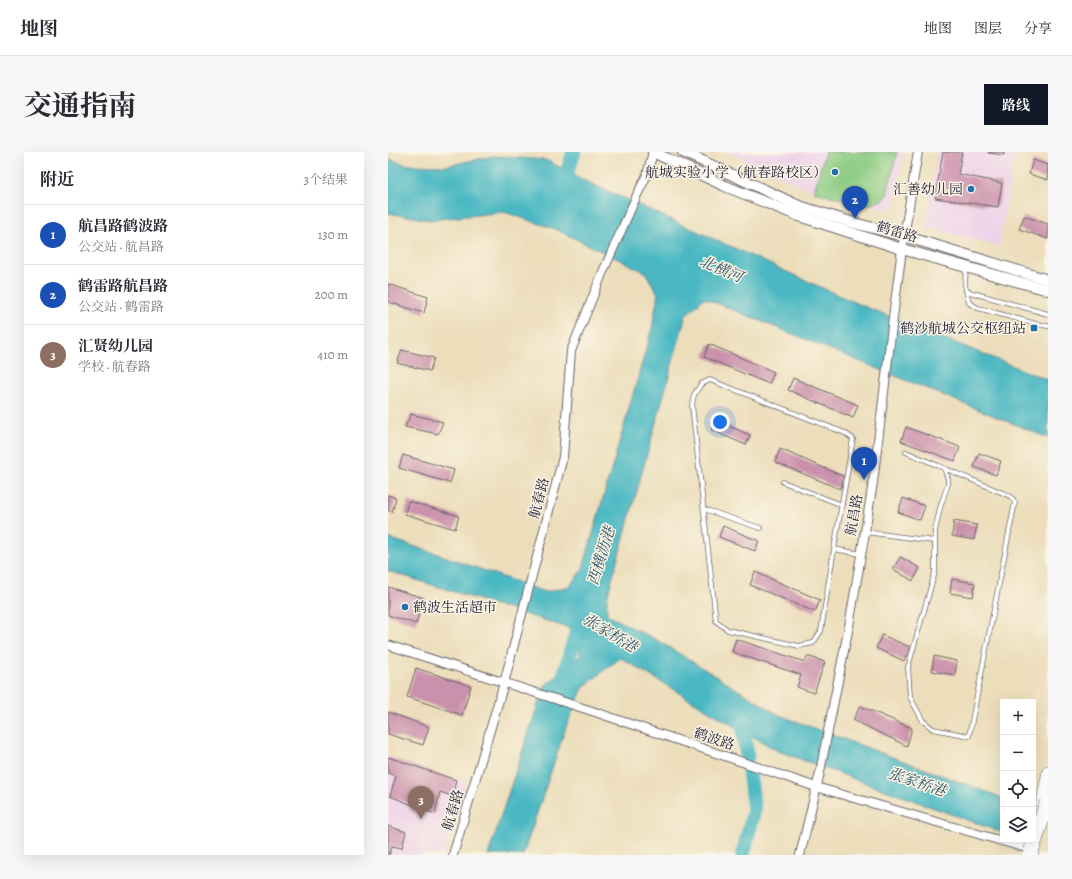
<!DOCTYPE html>
<html lang="zh">
<meta charset="utf-8">
<style>
body{margin:0;font-family:Alegreya,"Noto Serif SC",serif;background:#f7f7f7;color:#2b2b33}
.controls{position:absolute;right:12px;bottom:12px;display:grid;overflow:hidden;border-radius:0px;box-shadow:0 4px 16px #0002}
.controls button{width:36px;height:36px;display:grid;place-items:center;padding:0;border:0;border-bottom:1px solid #e1e1e2;background:#fff;color:#2b2b33;font:20px sans-serif}
.you{position:absolute;left:332px;top:270px;width:14px;height:14px;margin:-10px;border:3px solid #fff;border-radius:50%;background:#1a73e8;box-shadow:0 0 0 6px #1a73e833}
.badge{display:grid;place-items:center;width:26px;height:26px;border-radius:50%;background:#111827;color:#fff;font-size:13px;font-weight:700}
.pin{position:absolute;translate:-50% -33px;filter:drop-shadow(0 1px 2px #0008)}
.pin::after{content:'';position:absolute;top:21px;width:14px;height:12px;background:inherit;clip-path:polygon(0 0,100% 0,50% 100%)}
.list{margin:0;padding:0;list-style:none}
h2{display:flex;justify-content:space-between;align-items:center;height:52px;margin:0;padding:0 16px;font-size:17px}
h2 small{font-size:13px;font-weight:400;color:#7c7c81}
.list li{display:grid;grid-template-columns:26px 1fr auto;gap:12px;align-items:center;box-sizing:border-box;height:60px;padding:0 16px;border-top:1px solid #e1e1e2}
.list b{display:block;font-size:15px;white-space:nowrap}
.list p{margin:0;font-size:13px;white-space:nowrap;color:#7c7c81}
.list em{font-size:13px;font-style:normal;color:#7c7c81}
.icon{flex:none;width:22px;height:22px;fill:none;stroke:currentColor;stroke-width:2;stroke-linecap:round;stroke-linejoin:round}
.map{position:relative;flex:none;width:660px;height:703px;overflow:hidden;border-radius:0px}
header{display:flex;align-items:center;gap:24px;box-sizing:border-box;height:56px;padding:0 20px;background:#fff;border-bottom:1px solid #e1e1e2}
header strong{font-size:19px}
nav{display:flex;gap:22px;margin-inline-start:auto;font-size:14px}
.intro{display:flex;align-items:center;justify-content:space-between;box-sizing:border-box;height:96px;padding:0 24px}
h1{margin:0;font-size:28px}
.button{padding:10px 18px;border-radius:0px;background:#111827;color:#fff;font-size:14px;font-weight:700}
main{display:flex;gap:24px;padding:0 24px}
aside{flex:1;background:#fff;border-radius:0px;box-shadow:0 4px 16px #0002}
.map>svg:first-child{display:block}
</style>
<header>
<strong>地图</strong>
<nav><a>地图</a><a>图层</a><a>分享</a></nav>
</header>
<div class="intro"><h1>交通指南</h1><a class="button">路线</a></div>
<main>
<aside>
<h2>附近<small>3个结果</small></h2>
<ul class="list">
<li><span class="badge" style="background:#1a4fb4">1</span><div><b>航昌路鹤波路</b><p>公交站 · 航昌路</p></div><em>130 m</em></li>
<li><span class="badge" style="background:#1a4fb4">2</span><div><b>鹤雷路航昌路</b><p>公交站 · 鹤雷路</p></div><em>200 m</em></li>
<li><span class="badge" style="background:#8d6e63">3</span><div><b>汇贤幼儿园</b><p>学校 · 航春路</p></div><em>410 m</em></li>
</ul>
</aside>
<div class="map">
<svg width="660" height="703" viewBox="0 0 660 703">
<rect width="100%" height="100%" fill="#fcf5e5"/>
<filter id="ink" filterUnits="userSpaceOnUse"><feTurbulence type="fractalNoise" baseFrequency=".025" numOctaves="2"/><feDisplacementMap in="SourceGraphic" scale="8" xChannelSelector="R" yChannelSelector="G"/><feConvolveMatrix kernelMatrix="1 2 1 2 8 2 1 2 1" color-interpolation-filters="sRGB"/></filter>
<filter id="wash" filterUnits="userSpaceOnUse"><feTurbulence type="fractalNoise" baseFrequency=".012" numOctaves="4" result="noise"/><feDisplacementMap in="SourceGraphic" scale="16" xChannelSelector="R" yChannelSelector="G"/><feGaussianBlur stdDeviation="0.9" result="paint"/><feColorMatrix in="noise" values="0 0 0 0 0 0 0 0 0 0 0 0 0 0 0 0 0 1.4 0 .05"/><feComposite in="paint" operator="in"/></filter>
<g filter="url(#wash)">
<rect width="100%" height="100%" fill="#ecdebb"/>
<g fill="#edd1e9">
<polygon points="340,0 516,0 504,58 426,40"/>
<polygon points="549,0 628,0 611,94 538,75"/>
<polygon points="0,605 78,631 55,703 0,703"/>
</g>
<polygon fill="#8ccc84" stroke="#577760" points="437,0 509,0 498,46 481,53 426,40"/>
<polygon fill="#4ab8c2" stroke="#366d7e" points="106,4 158,8 204,32 468,151 660,228 660,286 316,146 298,163 219,446 219,463 269,488 391,563 615,646 615,666 612,680 390,599 341,571 233,506 220,515 195,536 178,575 135,703 100,703 156,534 183,513 192,503 192,486 187,478 0,419 0,386 50,402 157,440 182,434 195,416 264,176 270,142 257,120 167,77 116,60 42,68 0,61 0,7 20,13 57,14"/>
<g fill="none" stroke-linecap="round" stroke-linejoin="round">
<g stroke="#4ab8c2" stroke-width="15">
<polyline points="173,39 186,0"/>
<polyline points="172,536 194,461"/>
<polyline points="353,560 359,605"/>
<polyline points="355,703 366,658 361,619"/>
</g>
</g>
<g id="blocks">
<g fill="#ca91ac">
<polygon points="555,0 574,0 570,22 614,31 610,55 547,46"/>
<polygon points="600,0 616,0 616,3 600,1"/>
<polygon points="645,8 660,13 660,28 641,22"/>
<polygon points="636,64 660,72 660,87 631,77"/>
<polygon points="0,132 40,145 36,161 0,150"/>
<polygon points="321,192 386,220 381,232 316,205"/>
<polygon points="14,198 46,206 42,219 9,211"/>
<polygon points="405,226 470,253 465,266 400,238"/>
<polygon points="23,262 55,270 50,282 17,275"/>
<polygon points="327,268 362,283 358,293 323,278"/>
<polygon points="518,275 572,295 567,309 513,289"/>
<polygon points="392,297 457,325 452,337 387,310"/>
<polygon points="591,301 613,309 608,323 586,315"/>
<polygon points="15,303 66,318 62,331 11,316"/>
<polygon points="0,343 8,346 4,360 0,358"/>
<polygon points="515,346 537,354 532,368 510,360"/>
<polygon points="20,349 71,364 67,377 17,362"/>
<polygon points="566,369 589,373 586,388 564,384"/>
<polygon points="335,374 371,389 367,399 331,385"/>
<polygon points="512,405 532,416 525,429 505,417"/>
<polygon points="367,420 432,448 427,460 362,433"/>
<polygon points="564,427 587,431 585,445 562,441"/>
<polygon points="0,435 36,446 28,472 0,463"/>
<polygon points="494,483 522,495 516,509 488,496"/>
<polygon points="348,487 417,510 419,504 437,510 426,541 409,535 413,523 344,500"/>
<polygon points="546,504 569,509 567,523 544,519"/>
<polygon points="28,516 83,534 74,563 19,545"/>
<polygon points="472,554 524,576 519,594 465,568"/>
<polygon points="0,560 41,575 35,593 0,582"/>
<polygon points="0,605 68,628 64,644 52,640 47,662 2,644 8,624 0,621"/>
<polygon points="0,674 18,680 14,696 4,694 1,703 0,703"/>
</g>
</g>
</g>
<g filter="url(#ink)">
<use href="#blocks" fill-opacity="0" stroke="#696468" stroke-width="1"/>
<g fill="none" stroke-linecap="round" stroke-linejoin="round">
<defs>
<g id="service">
<polyline points="578,115 577,133 581,151 590,156 648,172 660,174"/>
<polyline points="578,139 660,162"/>
<polyline points="518,300 622,344 627,350 581,584 545,577 535,569 522,545 520,515 547,420 547,379 552,356 560,332 560,327 556,316"/>
<polyline points="395,330 454,353"/>
<polyline points="316,357 372,376"/>
<polyline points="477,380 546,389"/>
<polyline points="446,397 465,287 457,281 322,228 313,232 306,243 304,253 328,469 340,478 411,494 425,491 433,479 446,397 473,402"/>
</g>
<g id="minor">
<polyline points="0,493 204,559 428,635 645,698"/>
<polyline points="65,703 116,531 175,305 183,199 214,122 249,43 259,23 265,0"/>
<polyline points="412,703 431,625 440,579 461,474 477,380 485,330 506,158 514,97 530,0"/>
</g>
<g id="tertiary">
<polyline points="265,0 337,34 411,64 514,97 660,138"/>
<polyline points="295,0 411,54 466,71 516,84 579,103 660,128"/>
</g>
<polyline id="secondary" points="652,660 660,619"/>
</defs>
<use href="#service" stroke="#696468" stroke-width="5.5"/>
<use href="#minor" stroke="#696468" stroke-width="10"/>
<use href="#tertiary" stroke="#696468" stroke-width="12"/>
<use href="#secondary" stroke="#696468" stroke-width="12"/>
<use href="#service" stroke="#fff" stroke-width="4"/>
<use href="#minor" stroke="#fff" stroke-width="8"/>
<use href="#tertiary" stroke="#fff" stroke-width="10"/>
<use href="#secondary" stroke="#fff" stroke-width="11"/>
<defs>
<polyline id="motorway-bridge" points="642,703 659,651"/>
</defs>
<use href="#motorway-bridge" stroke="#696468" stroke-width="16" stroke-linecap="butt"/>
<use href="#motorway-bridge" stroke="#fff" stroke-width="15"/>
</g>
</g>
<g fill="#1f6fb2" stroke="#fcf5e5" stroke-width="1.5">
<circle cx="447" cy="20" r="4"/>
<circle cx="583" cy="37" r="4"/>
<rect x="642" y="172" width="8" height="8" rx="2"/>
<circle cx="17" cy="455" r="4"/>
</g>
<g text-anchor="middle" dominant-baseline="central" stroke-width="3" stroke-linejoin="round" paint-order="stroke">
<g font-size="14" fill="#22223b" stroke="#fcf5e5" text-anchor="end">
<text x="439" y="20">航城实验小学（航春路校区）</text>
<text x="575" y="37">汇善幼儿园</text>
<text x="638" y="176">鹤沙航城公交枢纽站</text>
<text x="25" y="455" text-anchor="start">鹤波生活超市</text>
</g>
<g font-size="14" fill="#22223b" stroke="#fcf5e5">
<text transform="translate(509 80) rotate(17)">鹤雷路</text>
<text transform="translate(151 346) rotate(-75)">航春路</text>
<text transform="translate(466 363) rotate(-80)">航昌路</text>
<text transform="translate(326 587) rotate(19)">鹤波路</text>
<text transform="translate(65 658) rotate(-73)">航春路</text>
</g>
<g font-size="15" font-style="italic" fill="#30566a" stroke="#fcf5e5">
<text transform="translate(333 117) rotate(23)">北横河</text>
<text transform="translate(213 404) rotate(-73)">西横沥港</text>
<text transform="translate(222 481) rotate(31)">张家桥港</text>
<text transform="translate(529 630) rotate(19)">张家桥港</text>
</g>
</g>
</svg>
<div class="controls">
<button>+</button>
<button>−</button>
<button><svg class="icon" aria-label="locate" viewBox="0 0 24 24"><circle cx="12" cy="12" r="6"/><path d="M12 2v4M12 18v4M2 12h4M18 12h4"/></svg></button>
<button><svg class="icon" aria-label="layers" viewBox="0 0 24 24"><path d="M12 4l9 5-9 5-9-5zM3 14l9 5 9-5"/></svg></button>
</div>
<div class="you"></div>
<div class="pin badge" style="left:476px;top:328px;background:#1a4fb4">1</div>
<div class="pin badge" style="left:467px;top:67px;background:#1a4fb4">2</div>
<div class="pin badge" style="left:33px;top:667px;background:#8d6e63">3</div>
</div>
</main>
